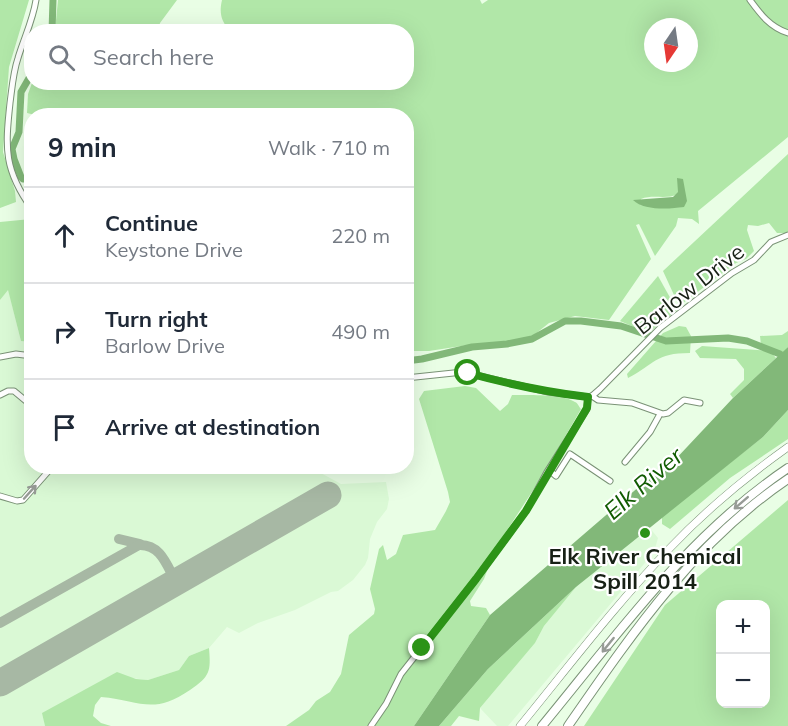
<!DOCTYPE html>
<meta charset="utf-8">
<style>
body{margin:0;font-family:Mulish,sans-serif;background:#f2f2f3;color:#1f2937}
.controls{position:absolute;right:18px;bottom:18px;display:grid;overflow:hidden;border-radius:12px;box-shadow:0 6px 24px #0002}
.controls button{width:54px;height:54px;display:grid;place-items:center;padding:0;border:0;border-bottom:2px solid #e0e1e3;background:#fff;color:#1f2937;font:30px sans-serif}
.compass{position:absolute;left:644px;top:18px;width:54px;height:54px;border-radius:50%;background:#fff;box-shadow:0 6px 24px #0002;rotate:193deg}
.stop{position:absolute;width:18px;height:18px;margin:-14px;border:4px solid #2c9317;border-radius:50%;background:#fff}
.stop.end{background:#2c9317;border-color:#fff;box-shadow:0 2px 6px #0008}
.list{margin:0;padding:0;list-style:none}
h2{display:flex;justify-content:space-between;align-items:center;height:78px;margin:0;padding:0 24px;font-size:26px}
h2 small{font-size:20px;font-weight:400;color:#747a83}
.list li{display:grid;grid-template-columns:39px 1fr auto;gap:18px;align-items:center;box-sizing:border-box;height:96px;padding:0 24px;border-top:2px solid #e0e1e3}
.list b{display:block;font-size:22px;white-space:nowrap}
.list p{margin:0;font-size:20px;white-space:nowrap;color:#747a83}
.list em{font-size:20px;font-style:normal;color:#747a83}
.icon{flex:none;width:33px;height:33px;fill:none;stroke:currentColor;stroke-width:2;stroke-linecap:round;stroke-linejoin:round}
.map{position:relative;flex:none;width:788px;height:726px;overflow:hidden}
.search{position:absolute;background:#fff;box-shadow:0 6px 24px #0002;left:24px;top:24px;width:390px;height:66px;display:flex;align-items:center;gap:15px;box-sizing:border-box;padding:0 21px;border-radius:24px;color:#747a83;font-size:22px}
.panel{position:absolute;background:#fff;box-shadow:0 6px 24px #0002;left:24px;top:108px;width:390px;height:366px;border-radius:24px}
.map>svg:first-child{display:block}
</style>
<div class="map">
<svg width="788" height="726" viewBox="0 0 788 726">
<rect width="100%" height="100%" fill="#e9fee5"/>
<g fill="#daf9d5">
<polygon points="8,289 21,341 31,342 32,466 186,466 193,470 199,466 308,466 341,484 386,482 389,499 387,509 377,522 370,539 368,558 365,565 353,580 338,591 331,592 295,610 258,623 239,633 227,627 209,648 189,656 179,670 148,680 131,678 43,713 45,726 0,726 0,300"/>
<polygon points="649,527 658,538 654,552 508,726 497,726 480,708 535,643 544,626 576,587"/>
</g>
<g fill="#b1e7a8" fill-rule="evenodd">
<polygon points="0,0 29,0 9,67 3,152 15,191 16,202 0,208"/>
<polygon points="58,0 177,0 160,23 158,31 55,31"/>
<path d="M222 0H480L482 4 488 0H788V137L698 211 699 224 692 219 678 218 676 226 655 256 639 224 636 225 651 259 609 320 575 316 549 323 534 335 513 342 468 345 429 351H407L406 116H39L27 113 28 94 32 83 406 82V32L230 31C221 21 219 13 222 0ZM653 27H689V63H653ZM678 178 682 207 663 208 640 205 641 199C653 194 666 200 678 194Z"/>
<polygon points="788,154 788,233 777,233 769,223 758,226 748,225 747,230 754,251 746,259 736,263 679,306 663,271"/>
<polygon points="31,219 31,342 21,341 8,290 0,300 0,222"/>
<polygon points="658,276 677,310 648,333 620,321"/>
<path d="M679 326 686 327 691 336 690 353C655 353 655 364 628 378L627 374 663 333Z"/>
<polygon points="788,331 788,347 782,353 761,345 760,336 782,335"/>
<polygon points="702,346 770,351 776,358 733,398 730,394 744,380 744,369 736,359 700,358 695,351"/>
<path d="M465 386 476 388 500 411 508 404 512 395C526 395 564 394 575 402 578 403 579 407 581 409L545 472 496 547 484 579 470 601 471 606 486 608 490 615 414 726H286L309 710 316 701 330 692 341 674 349 635 374 614 375 609 370 589 379 549 383 545 387 560 396 554 403 535 435 530 446 511 450 502 448 492 419 399 424 391Z"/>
<polygon points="788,410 788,439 730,478 670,529 662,524 662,516 763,437"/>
<path d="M788 500V726H584L665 605ZM720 604H766V704H720Z"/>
<polygon points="576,587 544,626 535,643 480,708 479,721 459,716 451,726 439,726 488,669"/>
<path d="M209 648C211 672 210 676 190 690 152 716 140 700 101 697L95 705 93 716 101 723 111 726H45L42 713 117 672 136 679 148 680 179 670 189 656Z"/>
</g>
<g fill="#82b879">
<path d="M677 178 683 179 687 201 684 207C670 209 644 211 633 200L673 197 678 192Z"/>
<polygon points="788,347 788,410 763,437 576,587 488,669 439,726 414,726 490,615 641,485 672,463 733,398"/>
</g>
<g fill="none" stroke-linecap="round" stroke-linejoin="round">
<g stroke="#82b879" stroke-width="7">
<polyline points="52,32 53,0"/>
<polyline points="32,73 21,92 19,132 12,149 14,159 21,177 23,179 32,179"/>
<polyline points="406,361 422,359 472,347 507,344 532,339 565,321 581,321 621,326 666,341 728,338 747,341 780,354"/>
</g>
<g stroke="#a7b8a4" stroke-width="10">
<polyline points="119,539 140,544"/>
<path d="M0 623 139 545C161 544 167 566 176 582"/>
</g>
<polyline stroke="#a7b8a4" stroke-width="27" points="0,683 328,495"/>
<defs>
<g id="minor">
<path d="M750 0C761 15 770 27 788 33"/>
<path d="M32 209C4 170 5 149 10 103 12 88 13 73 18 58 24 38 33 20 36 0"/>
<polyline points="0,357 16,354 32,356"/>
<polyline points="406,378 463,372 548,392 588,397"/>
<polyline points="0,395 8,391 14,391 32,406"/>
<polyline points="592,396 598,400 632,403 663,414 668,413 684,400 700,403"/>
<polyline points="588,397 592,396 600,389 660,328 732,273 754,260 771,242 788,235"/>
<polyline points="625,462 650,432 660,414"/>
<polyline points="549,470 556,476 570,454 610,481"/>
<polyline points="0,496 17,501 23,500 53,466"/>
<polyline points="371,726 386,704 401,674 476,579 526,511 547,472 587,409 588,397"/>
</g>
<path id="major" d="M520 726C569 666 616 604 670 548 706 510 746 477 788 447"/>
<g id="highway">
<path d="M542 726C618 634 688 535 788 468"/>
<path d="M568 726C631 635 694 542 788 479"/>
</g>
</defs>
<use href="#minor" stroke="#7a9276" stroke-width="7"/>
<use href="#major" stroke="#7a9276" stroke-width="8"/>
<use href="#highway" stroke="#7a9276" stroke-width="10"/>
<use href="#minor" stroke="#fff" stroke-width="5"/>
<use href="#major" stroke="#fff" stroke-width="7"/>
<use href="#highway" stroke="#fff" stroke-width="8"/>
</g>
<defs><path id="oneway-shaft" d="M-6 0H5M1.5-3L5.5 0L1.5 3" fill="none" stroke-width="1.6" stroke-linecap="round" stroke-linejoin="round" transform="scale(1.5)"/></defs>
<g stroke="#979b96">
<use href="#oneway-shaft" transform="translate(30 492) rotate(-48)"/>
<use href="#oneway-shaft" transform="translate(741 503) rotate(139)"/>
<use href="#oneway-shaft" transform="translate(608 645) rotate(129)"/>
</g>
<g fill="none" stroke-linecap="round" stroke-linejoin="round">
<path stroke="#2c9317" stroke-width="8" d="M422 648 476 579 526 511 587 408 588 397C547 392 508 384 468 373"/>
</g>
<circle fill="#2c9317" stroke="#fff" stroke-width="2" cx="645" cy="533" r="6"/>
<g text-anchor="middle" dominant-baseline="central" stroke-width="4.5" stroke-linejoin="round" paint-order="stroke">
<g font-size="22" fill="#172015" stroke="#fff">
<text transform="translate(689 289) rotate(-38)">Barlow Drive</text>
</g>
<g font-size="22" font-weight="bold" fill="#172015" stroke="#fff">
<text x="645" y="556">Elk River Chemical<tspan x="645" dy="25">Spill 2014</tspan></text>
</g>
<g font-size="24" font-style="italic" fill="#105b00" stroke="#fff">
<text transform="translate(643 483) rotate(-41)">Elk River</text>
</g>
</g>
</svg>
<div class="controls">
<button>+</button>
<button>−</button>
</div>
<svg class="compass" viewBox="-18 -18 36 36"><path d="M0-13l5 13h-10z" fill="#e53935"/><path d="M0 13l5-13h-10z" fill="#747a83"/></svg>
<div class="stop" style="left:468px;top:373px"></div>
<div class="stop end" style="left:422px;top:648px"></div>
<div class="search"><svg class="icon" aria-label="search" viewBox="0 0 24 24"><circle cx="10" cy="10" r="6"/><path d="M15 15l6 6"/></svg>Search here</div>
<section class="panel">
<h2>9 min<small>Walk · 710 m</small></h2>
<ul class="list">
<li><svg class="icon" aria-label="ahead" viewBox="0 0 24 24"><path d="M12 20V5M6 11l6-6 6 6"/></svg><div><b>Continue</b><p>Keystone Drive</p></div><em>220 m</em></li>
<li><svg class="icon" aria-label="right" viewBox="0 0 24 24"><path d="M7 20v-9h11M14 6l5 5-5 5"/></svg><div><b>Turn right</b><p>Barlow Drive</p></div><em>490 m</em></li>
<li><svg class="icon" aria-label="arrive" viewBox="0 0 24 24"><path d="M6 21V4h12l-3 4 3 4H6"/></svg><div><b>Arrive at destination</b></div></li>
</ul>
</section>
</div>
